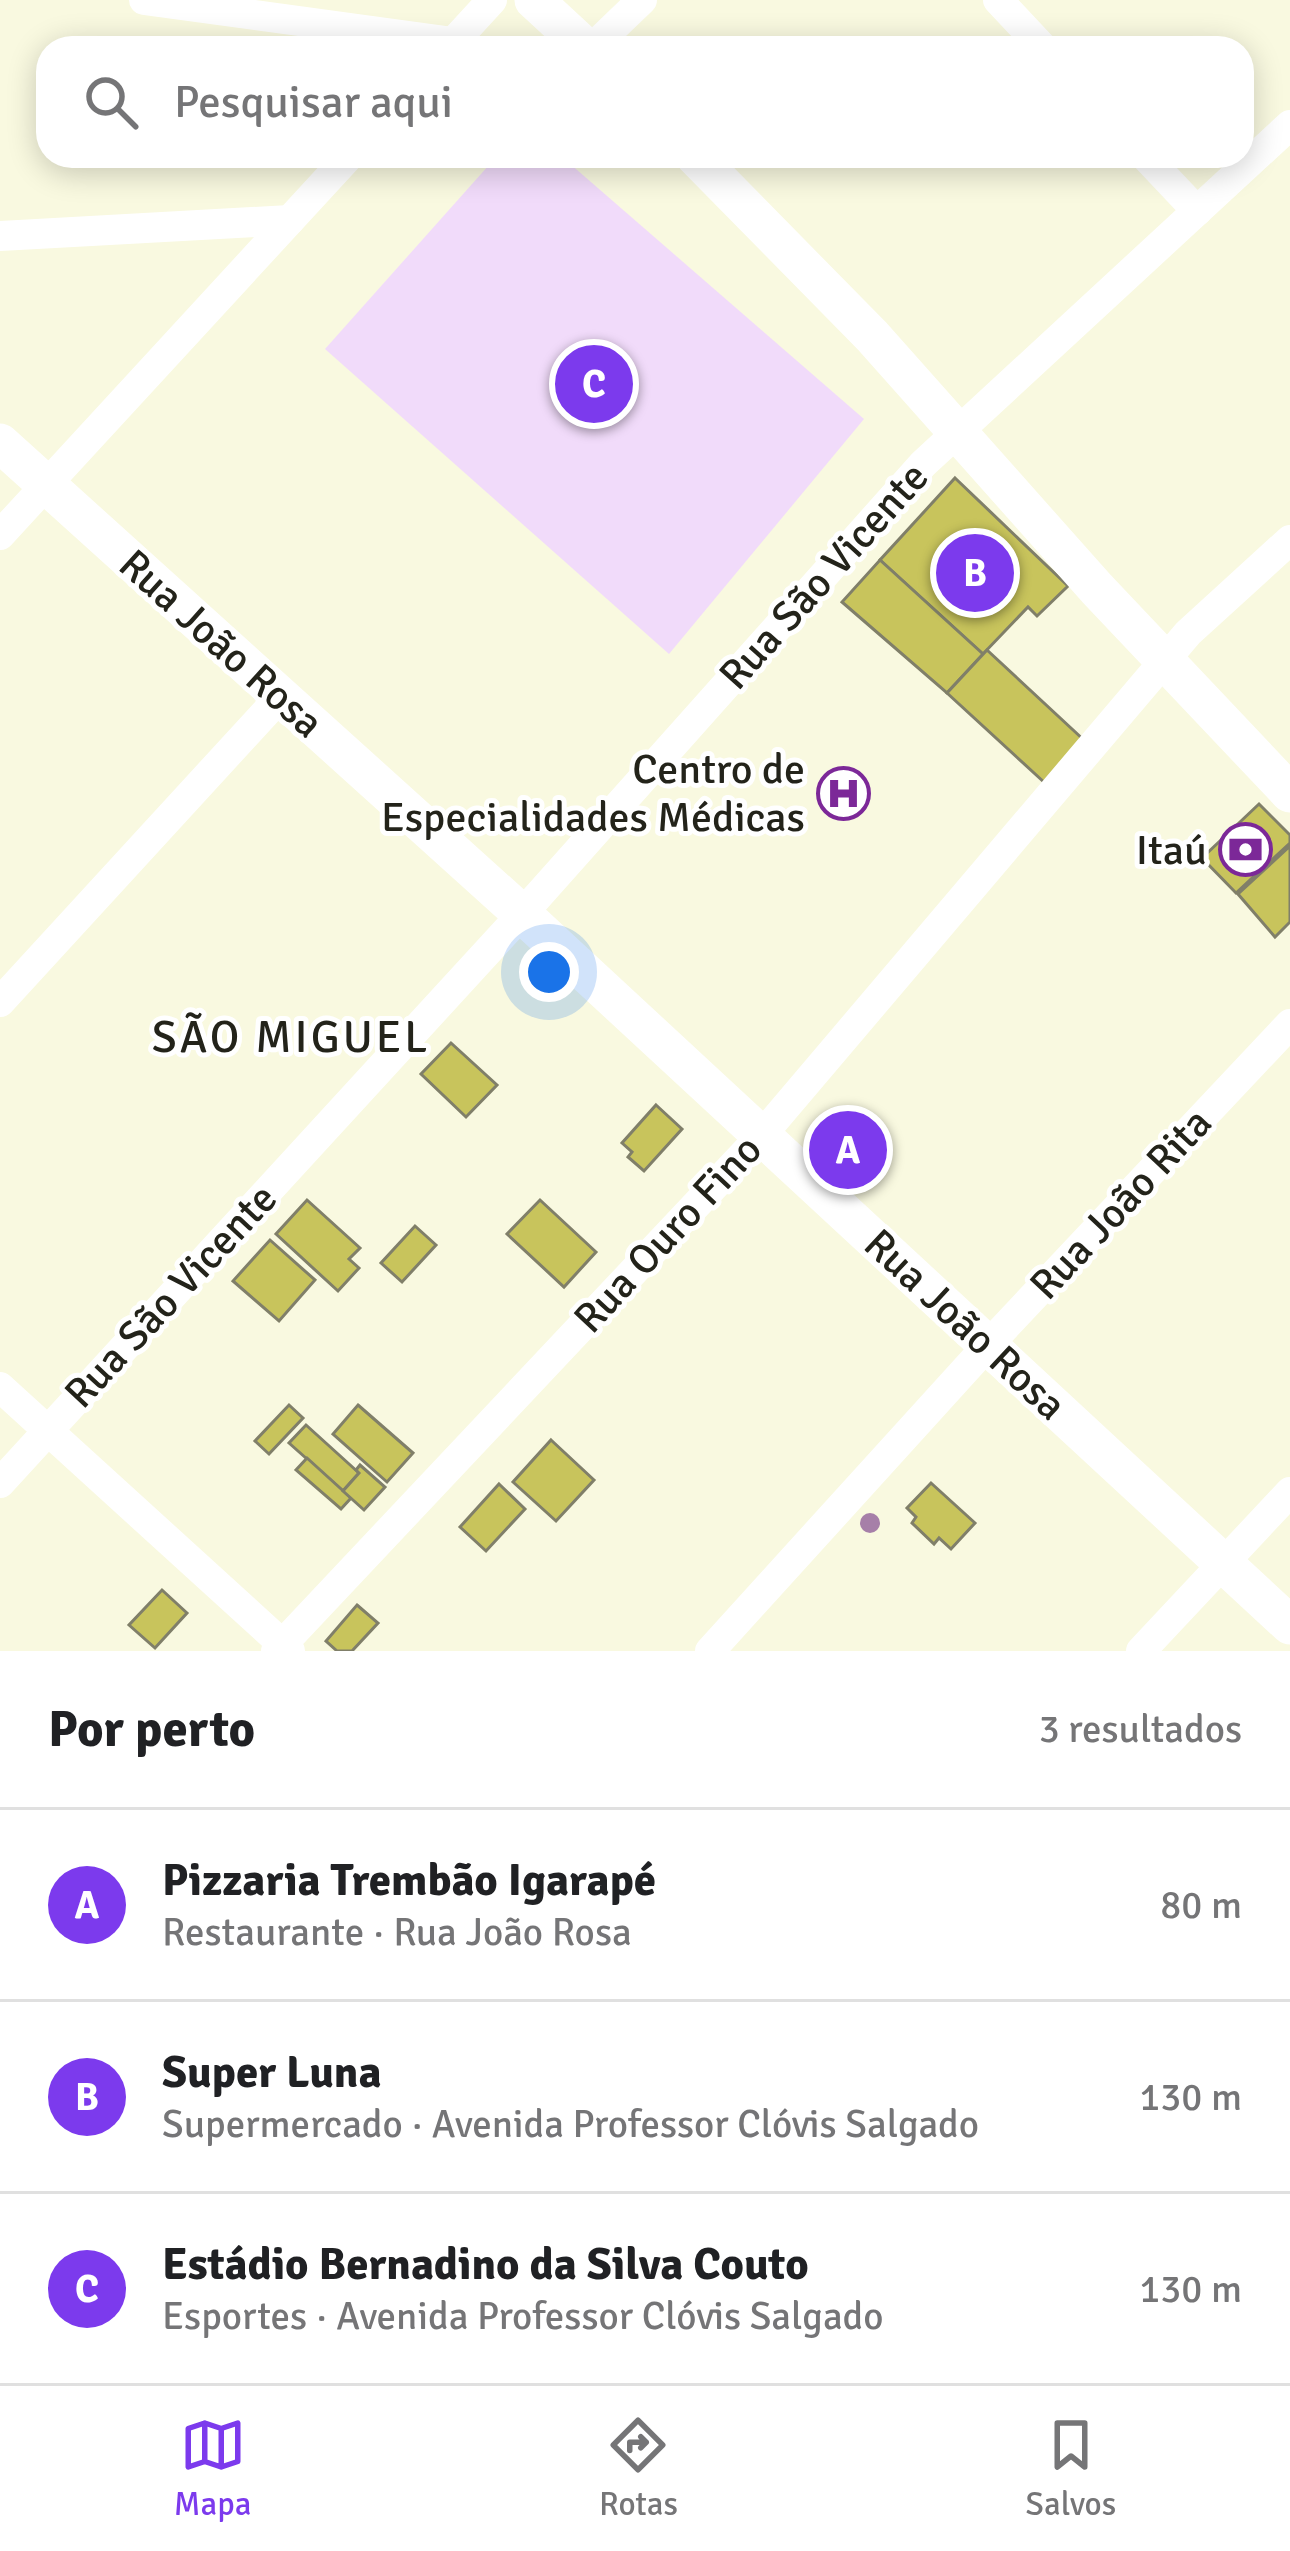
<!DOCTYPE html>
<html lang="pt">
<meta charset="utf-8">
<style>
body{margin:0;font-family:Signika,sans-serif;background:#f6f6f6;color:#202124}
.you{position:absolute;left:549px;top:972px;width:42px;height:42px;margin:-30px;border:9px solid #fff;border-radius:50%;background:#1a73e8;box-shadow:0 0 0 18px #1a73e833}
.badge{display:grid;place-items:center;width:78px;height:78px;border-radius:50%;background:#7c3aed;color:#fff;font-size:39px;font-weight:700}
.pin{position:absolute;translate:-50% -50%;border:6px solid #fff;box-shadow:0 3px 12px #0006}
.list{margin:0;padding:0;list-style:none}
h2{display:flex;justify-content:space-between;align-items:center;height:156px;margin:0;padding:0 48px;font-size:51px}
h2 small{font-size:39px;font-weight:400;color:#757577}
.list li{display:grid;grid-template-columns:78px 1fr auto;gap:36px;align-items:center;box-sizing:border-box;height:192px;padding:0 48px;border-top:3px solid #e0e0e0}
.list b{display:block;font-size:45px;white-space:nowrap}
.list p{margin:0;font-size:39px;white-space:nowrap;color:#757577}
.list em{font-size:39px;font-style:normal;color:#757577}
.icon{flex:none;width:66px;height:66px;fill:none;stroke:currentColor;stroke-width:2;stroke-linecap:round;stroke-linejoin:round}
.map{position:relative;flex:none;width:1290px;height:1651px;overflow:hidden}
.search{position:absolute;background:#fff;box-shadow:0 6px 30px #0003;left:36px;right:36px;top:36px;height:132px;display:flex;align-items:center;gap:30px;box-sizing:border-box;padding:0 42px;border-radius:36px;color:#757577;font-size:45px}
.sheet{height:732px;background:#fff}
nav{display:flex;justify-content:space-around;align-items:center;box-sizing:border-box;height:168px;border-top:3px solid #e0e0e0;background:#fff;font-size:33px;color:#757577}
nav a{display:grid;justify-items:center;gap:6px}
nav .on{color:#7c3aed}
.map>svg:first-child{display:block}
</style>
<div class="map">
<svg width="1290" height="1651" viewBox="0 0 1290 1651">
<rect width="100%" height="100%" fill="#f9f9e0"/>
<polygon fill="#f1dbfa" points="497,156 561,156 864,419 669,654 325,349"/>
<g fill="#c8c45c" stroke="#807f69" stroke-width="3">
<polygon points="955,478 1068,586 1037,616 1028,607 983,654 880,560"/>
<polygon points="880,560 983,654 947,693 842,602"/>
<polygon points="987,650 1086,742 1046,784 947,693"/>
<polygon points="1259,804 1290,835 1290,843 1236,893 1202,858"/>
<polygon points="1290,846 1290,922 1275,937 1238,894"/>
<polygon points="451,1043 497,1085 466,1117 421,1074"/>
<polygon points="656,1105 682,1129 644,1171 628,1157 632,1152 622,1143"/>
<polygon points="307,1200 360,1248 349,1259 359,1268 338,1291 276,1234"/>
<polygon points="540,1200 596,1252 564,1287 507,1234"/>
<polygon points="415,1226 436,1245 402,1282 381,1263"/>
<polygon points="270,1240 315,1280 279,1321 233,1281"/>
<polygon points="289,1405 303,1418 269,1454 255,1441"/>
<polygon points="358,1405 413,1453 387,1482 333,1434"/>
<polygon points="306,1425 359,1473 343,1491 289,1443"/>
<polygon points="551,1440 594,1480 556,1521 513,1482"/>
<polygon points="307,1458 351,1498 341,1509 296,1470"/>
<polygon points="360,1465 385,1487 364,1510 343,1491 359,1473 356,1470"/>
<polygon points="931,1483 975,1523 951,1549 939,1538 934,1544 912,1523 916,1517 907,1508"/>
<polygon points="499,1484 525,1509 486,1551 460,1527"/>
<polygon points="162,1590 187,1613 155,1648 129,1625"/>
<polygon points="357,1605 378,1623 352,1651 337,1651 326,1641"/>
</g>
<g fill="none" stroke-linecap="round" stroke-linejoin="round">
<g stroke="#fff" stroke-width="30">
<polyline points="144,0 453,42"/>
<polyline points="998,0 1043,48"/>
<polyline points="448,48 492,0"/>
<polyline points="592,48 642,0"/>
<polyline points="1145,156 1197,211"/>
<polyline points="0,236 290,220"/>
<polyline points="0,535 349,156"/>
<polyline points="0,1002 279,698"/>
<polyline points="0,1387 290,1651"/>
<polyline points="0,1483 522,914 923,464 1290,125"/>
<polyline points="276,1651 761,1136 1188,633 1290,540"/>
<polyline points="710,1651 987,1346 1290,1024"/>
<polyline points="1141,1651 1290,1492"/>
</g>
<g stroke="#fff" stroke-width="39">
<polyline points="534,0 586,48"/>
<polyline points="695,156 872,336 1097,589 1290,793"/>
<polyline points="0,443 522,914 1290,1625"/>
</g>
</g>
<circle fill="#a67fa8" cx="870" cy="1523" r="10"/>
<defs>
<symbol id="hospital-ring" viewBox="-11 -11 22 22"><circle r="9.5" fill="#fff" stroke="#7c2898" stroke-width="1.5"/><path d="M-5-5h3v3.5h4V-5h3V5h-3V1.5h-4V5h-3Z" fill="#7c2898"/></symbol>
<symbol id="bank-ring" viewBox="-11 -11 22 22"><circle r="9.5" fill="#fff" stroke="#7c2898" stroke-width="1.5"/><path d="M-6-4H6V4H-6ZM0-2.3a2.3 2.3 0 1 0 0 4.6a2.3 2.3 0 1 0 0-4.6Z" fill="#7c2898"/></symbol>
</defs>
<g fill-rule="evenodd">
<use href="#hospital-ring" x="814" y="764" width="59" height="59"/>
<use href="#bank-ring" x="1216" y="820" width="59" height="59"/>
</g>
<g text-anchor="middle" dominant-baseline="central" stroke-width="10" stroke-linejoin="round" paint-order="stroke">
<g font-size="42" fill="#23231a" stroke="#fff">
<text transform="translate(824 576) rotate(-48)">Rua São Vicente</text>
<text transform="translate(221 644) rotate(42)">Rua João Rosa</text>
<text transform="translate(1121 1204) rotate(-47)">Rua João Rita</text>
<text transform="translate(668 1234) rotate(-47)">Rua Ouro Fino</text>
<text transform="translate(171 1296) rotate(-47)">Rua São Vicente</text>
<text transform="translate(965 1325) rotate(43)">Rua João Rosa</text>
</g>
<g font-size="42" fill="#23231a" stroke="#fff" text-anchor="end">
<text x="805" y="769">Centro de<tspan x="805" dy="48">Especialidades Médicas</tspan></text>
<text x="1207" y="850">Itaú</text>
</g>
<g font-size="45" letter-spacing="3" fill="#23231a" stroke="#fff">
<text x="291" y="1037">SÃO MIGUEL</text>
</g>
</g>
</svg>
<div class="you"></div>
<div class="pin badge" style="left:848px;top:1150px">A</div>
<div class="pin badge" style="left:975px;top:573px">B</div>
<div class="pin badge" style="left:594px;top:384px">C</div>
<div class="search"><svg class="icon" aria-label="search" viewBox="0 0 24 24"><circle cx="10" cy="10" r="6"/><path d="M15 15l6 6"/></svg>Pesquisar aqui</div>
</div>
<section class="sheet">
<h2>Por perto<small>3 resultados</small></h2>
<ul class="list">
<li><span class="badge">A</span><div><b>Pizzaria Trembão Igarapé</b><p>Restaurante · Rua João Rosa</p></div><em>80 m</em></li>
<li><span class="badge">B</span><div><b>Super Luna</b><p>Supermercado · Avenida Professor Clóvis Salgado</p></div><em>130 m</em></li>
<li><span class="badge">C</span><div><b>Estádio Bernadino da Silva Couto</b><p>Esportes · Avenida Professor Clóvis Salgado</p></div><em>130 m</em></li>
</ul>
</section>
<nav>
<a class="on"><svg class="icon" aria-label="map" viewBox="0 0 24 24"><path d="M3 6l6-2 6 2 6-2v14l-6 2-6-2-6 2zM9 4v14M15 6v14"/></svg>Mapa</a>
<a><svg class="icon" aria-label="directions" viewBox="0 0 24 24"><path d="M12 3l9 9-9 9-9-9zM9 14v-3h6M13 9l2 2-2 2"/></svg>Rotas</a>
<a><svg class="icon" aria-label="saved" viewBox="0 0 24 24"><path d="M7 4h10v16l-5-4-5 4z"/></svg>Salvos</a>
</nav>
